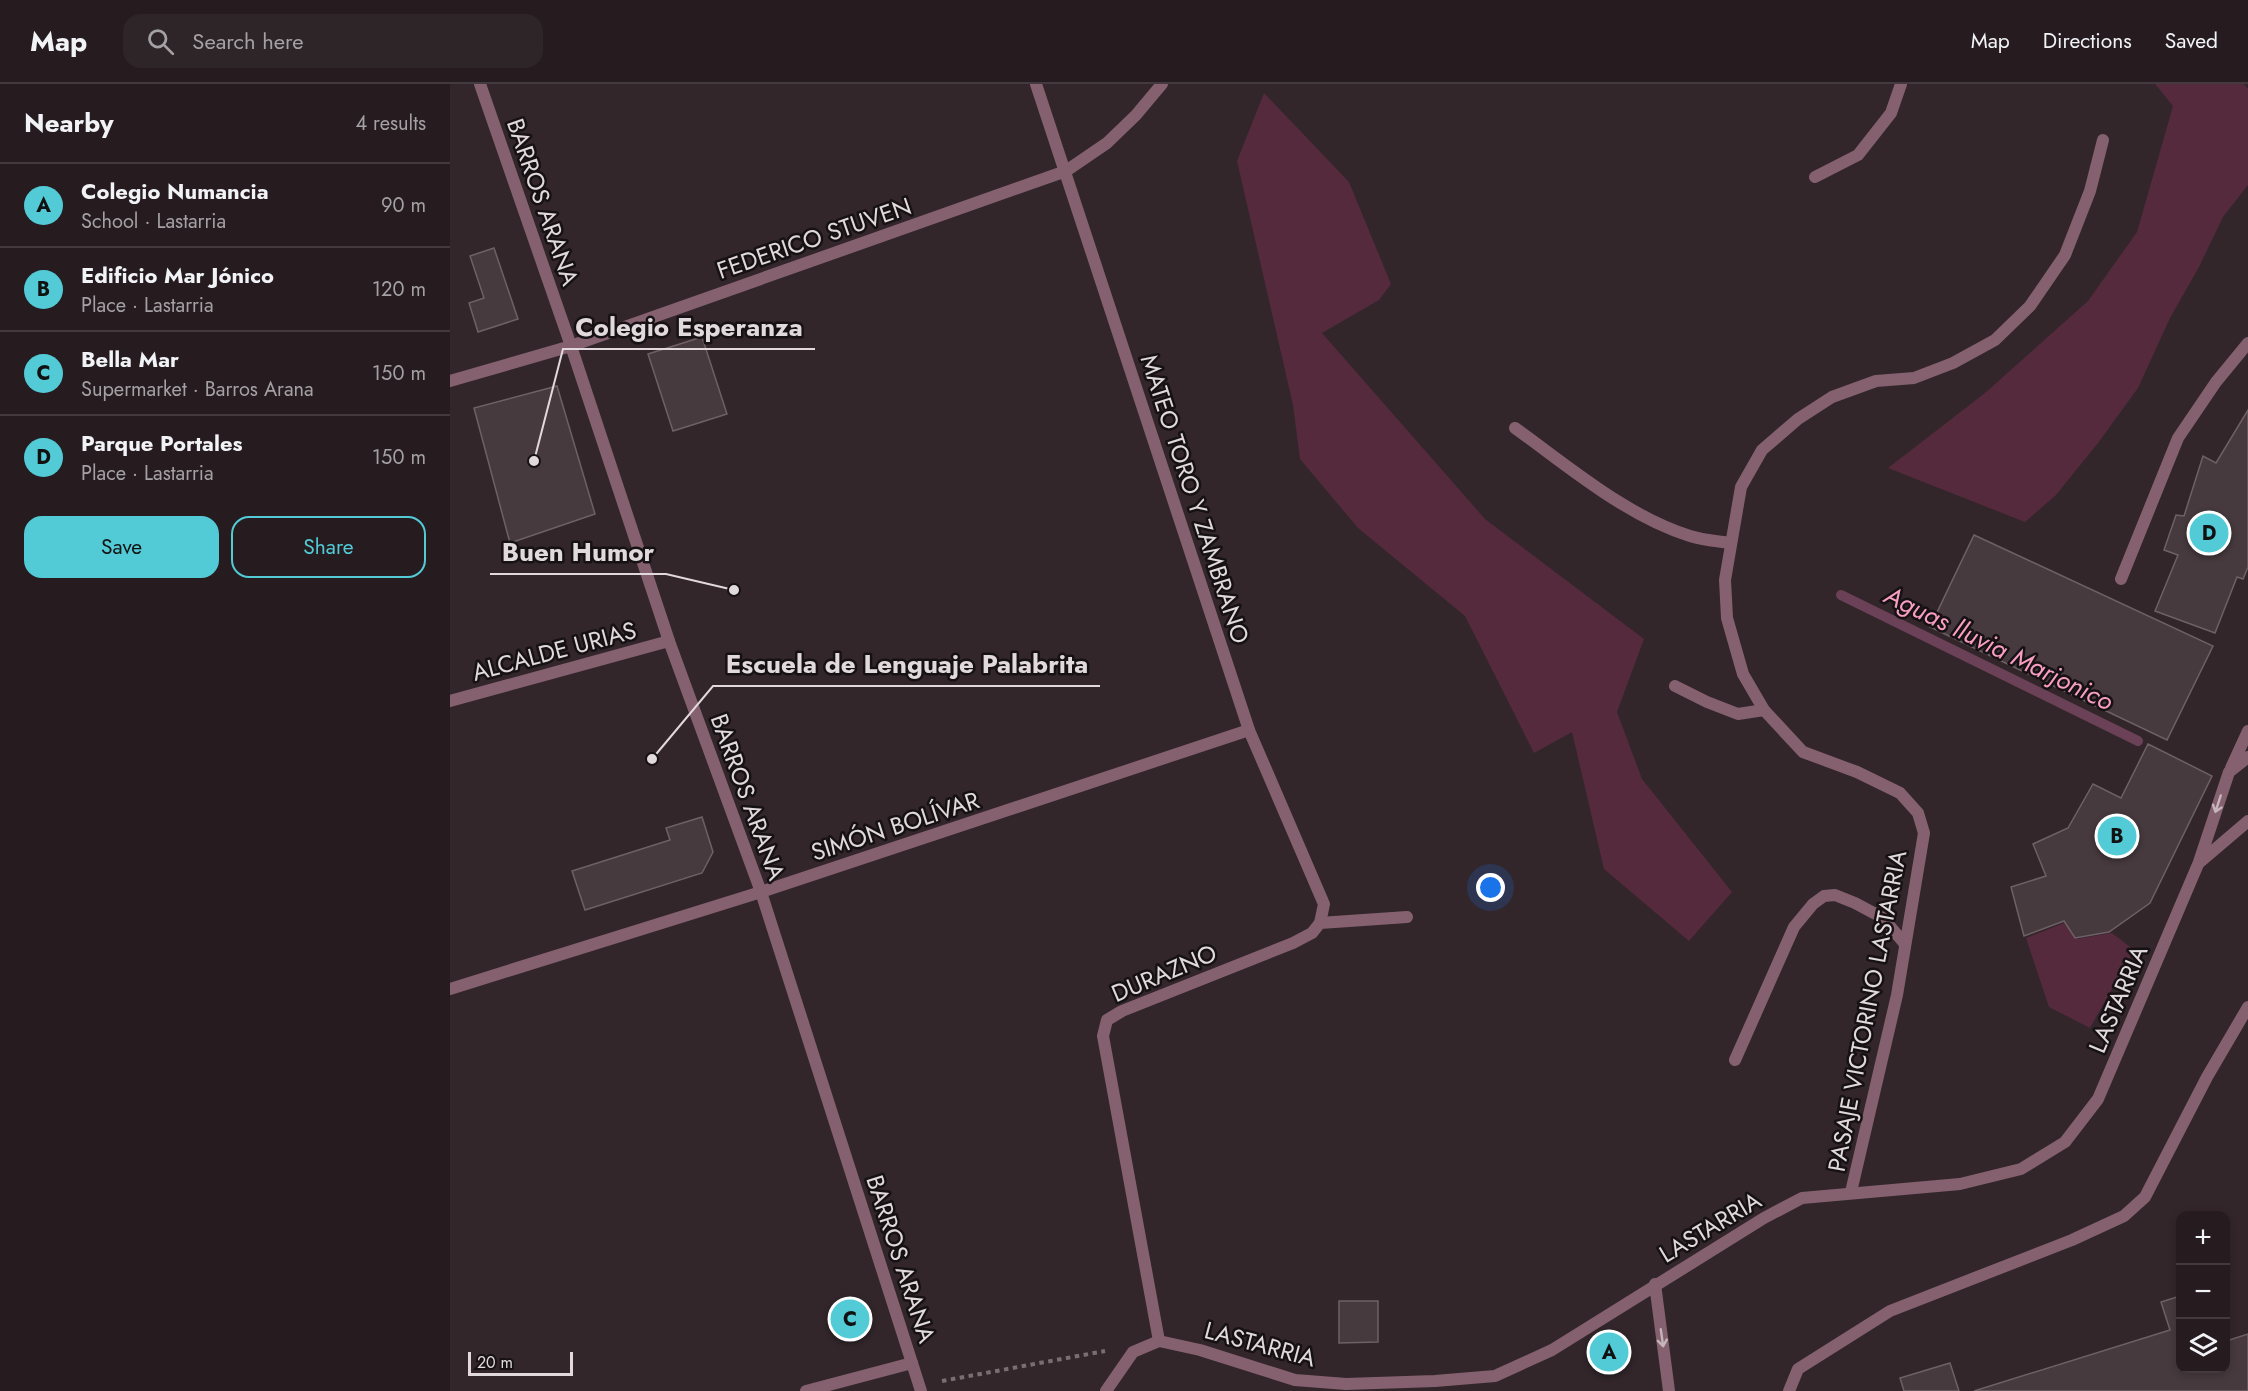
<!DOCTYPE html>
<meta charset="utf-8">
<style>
body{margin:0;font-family:Jost,sans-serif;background:#2e2529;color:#f1f3f6}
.controls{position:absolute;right:18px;bottom:18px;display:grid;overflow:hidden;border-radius:12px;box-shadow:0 3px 9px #0003}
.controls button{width:54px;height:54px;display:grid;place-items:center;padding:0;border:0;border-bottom:2px solid #423a3e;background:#261c20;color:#f1f3f6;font:30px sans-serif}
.scale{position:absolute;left:18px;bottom:15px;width:105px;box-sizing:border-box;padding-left:6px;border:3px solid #e1d9dc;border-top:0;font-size:16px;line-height:21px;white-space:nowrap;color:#e1d9dc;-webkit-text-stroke:4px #161113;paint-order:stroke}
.you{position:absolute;left:1041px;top:804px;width:21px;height:21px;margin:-15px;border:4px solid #fff;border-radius:50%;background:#1a73e8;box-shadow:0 0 0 9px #1a73e833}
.badge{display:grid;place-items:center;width:39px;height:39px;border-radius:50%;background:#52cbd7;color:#111;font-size:20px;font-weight:700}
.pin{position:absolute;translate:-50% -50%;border:3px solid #fff;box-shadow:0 2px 6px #0006}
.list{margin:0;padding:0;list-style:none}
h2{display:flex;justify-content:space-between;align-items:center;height:78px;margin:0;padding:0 24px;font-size:26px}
h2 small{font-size:20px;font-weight:400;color:#a4a1a5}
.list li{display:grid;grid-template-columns:39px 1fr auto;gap:18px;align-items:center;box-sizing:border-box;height:84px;padding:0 24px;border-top:2px solid #423a3e}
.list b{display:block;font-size:22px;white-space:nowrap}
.list p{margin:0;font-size:20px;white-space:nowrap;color:#a4a1a5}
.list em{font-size:20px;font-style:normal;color:#a4a1a5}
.actions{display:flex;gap:12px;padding:18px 24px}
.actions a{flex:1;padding:14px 0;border:2px solid #52cbd7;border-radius:18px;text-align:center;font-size:21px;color:#52cbd7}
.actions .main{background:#52cbd7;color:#111}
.icon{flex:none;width:33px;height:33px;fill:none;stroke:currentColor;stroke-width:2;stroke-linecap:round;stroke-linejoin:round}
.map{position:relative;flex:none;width:1798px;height:1307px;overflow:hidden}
header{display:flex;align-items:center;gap:36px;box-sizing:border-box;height:84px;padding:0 30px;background:#261c20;border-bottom:2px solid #423a3e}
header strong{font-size:28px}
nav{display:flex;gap:33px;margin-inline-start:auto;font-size:21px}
.search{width:420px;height:54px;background:#2e2529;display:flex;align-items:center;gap:15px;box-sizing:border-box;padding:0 21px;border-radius:18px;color:#a4a1a5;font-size:22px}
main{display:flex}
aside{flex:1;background:#261c20}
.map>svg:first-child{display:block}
</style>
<header>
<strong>Map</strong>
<div class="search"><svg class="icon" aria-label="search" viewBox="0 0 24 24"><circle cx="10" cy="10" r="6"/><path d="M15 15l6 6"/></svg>Search here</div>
<nav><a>Map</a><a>Directions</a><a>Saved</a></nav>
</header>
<main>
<aside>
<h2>Nearby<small>4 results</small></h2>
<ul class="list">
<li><span class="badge">A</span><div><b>Colegio Numancia</b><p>School · Lastarria</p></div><em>90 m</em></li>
<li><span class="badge">B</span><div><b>Edificio Mar Jónico</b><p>Place · Lastarria</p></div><em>120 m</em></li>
<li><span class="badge">C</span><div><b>Bella Mar</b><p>Supermarket · Barros Arana</p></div><em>150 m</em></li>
<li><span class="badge">D</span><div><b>Parque Portales</b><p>Place · Lastarria</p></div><em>150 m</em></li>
</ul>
<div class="actions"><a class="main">Save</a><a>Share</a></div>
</aside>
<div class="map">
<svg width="1798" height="1307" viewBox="0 0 1798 1307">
<rect width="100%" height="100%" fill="#32262b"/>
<g fill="#552a3c">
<polygon points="1705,0 1794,0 1798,5 1798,101 1773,133 1749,183 1720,234 1688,304 1648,359 1606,411 1575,438 1438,384 1535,309 1638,217 1687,148 1723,22"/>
<polygon points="814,9 899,98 941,200 929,216 872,249 1035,435 1194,555 1167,628 1192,695 1282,808 1239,857 1154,785 1122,648 1084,669 1015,532 908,444 850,375 843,321 787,77"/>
<polygon points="1614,839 1626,855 1662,849 1684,866 1640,944 1599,923 1576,854"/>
</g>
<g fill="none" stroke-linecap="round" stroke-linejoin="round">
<polyline stroke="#6a4156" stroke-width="10" points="1391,511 1688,657"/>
</g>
<g fill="#473a3f" stroke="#6f6065" stroke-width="1.5">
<polygon points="44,164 68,235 28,248 19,219 34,214 20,172"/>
<polygon points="252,253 277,330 223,347 198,270"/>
<polygon points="107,302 145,430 60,459 24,324"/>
<polygon points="1798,326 1798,483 1793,495 1787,493 1765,549 1705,527 1728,471 1714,466 1726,431 1734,432 1753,372 1766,379"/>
<polygon points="1524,451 1763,562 1717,656 1480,543"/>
<polygon points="1698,660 1762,692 1700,819 1659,848 1625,854 1614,837 1574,852 1561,803 1596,792 1583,760 1618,744 1643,700 1671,714"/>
<polygon points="252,733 263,768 252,789 135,826 122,787 220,756 216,744"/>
<polygon points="1730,1212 1730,1284 1776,1284 1776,1257 1798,1250 1798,1307 1524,1307 1720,1246 1711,1218"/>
<polygon points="889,1217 928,1217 928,1258 889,1259"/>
<polygon points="1500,1279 1509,1307 1454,1307 1450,1294"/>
</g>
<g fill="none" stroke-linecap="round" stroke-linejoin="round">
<polyline stroke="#796e72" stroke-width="4" stroke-dasharray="4.5 4.5" stroke-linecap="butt" points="492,1297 655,1267"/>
<g stroke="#85616f" stroke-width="12">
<polyline points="1671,495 1728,354 1766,298 1798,259"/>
<polyline points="1339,1307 1348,1285 1440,1227 1622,1156 1674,1132 1695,1113 1757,993 1798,923"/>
</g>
<g stroke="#85616f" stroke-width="12">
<polyline points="586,0 799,646 874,820 870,839"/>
<polyline points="1365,93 1408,71 1441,29 1451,0"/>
<polyline points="0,297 121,262 616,87 657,59 686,31 712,0"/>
<path d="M1065 344C1118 382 1176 432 1240 452 1252 456 1267 457 1280 459"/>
<polyline points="1225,602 1257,618 1288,630 1314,626"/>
<polyline points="0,617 219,557"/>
<polyline points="0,905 311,808 799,646"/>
<polyline points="1285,976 1344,843 1363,820 1374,812 1385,811 1405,819 1433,834 1454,859"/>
<polyline points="1401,1108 1447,911 1474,749 1468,729 1450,709 1407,688 1353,668 1314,626 1293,590 1277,534 1275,496 1291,403 1312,366 1348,335 1382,313 1426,297 1464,294 1503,279 1545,256 1580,222 1615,171 1640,107 1653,56"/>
<polyline points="1205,1200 1219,1307"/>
<polyline points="709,1257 653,952 657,936 672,927 843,859 862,849 870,839 957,833"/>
<polyline points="356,1307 462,1279"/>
</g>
<g stroke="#85616f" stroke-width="12">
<polyline points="30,0 121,262 219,557 311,808 471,1307"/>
<polyline points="1781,684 1798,647"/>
<polyline points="1750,778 1798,737"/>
<polyline points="656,1307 683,1268 709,1257 750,1266 845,1296 896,1300 985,1297 1045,1292 1102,1266 1314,1134 1352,1114 1510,1100 1571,1085 1615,1058 1648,1015 1749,778 1779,688 1798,673"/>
</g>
</g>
<defs><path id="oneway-shaft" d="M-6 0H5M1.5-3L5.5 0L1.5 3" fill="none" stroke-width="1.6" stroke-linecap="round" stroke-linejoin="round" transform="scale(1.5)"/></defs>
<g stroke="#c5b5bb">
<use href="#oneway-shaft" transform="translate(1768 720) rotate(108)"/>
<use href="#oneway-shaft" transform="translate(1212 1254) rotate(82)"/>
</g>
<g text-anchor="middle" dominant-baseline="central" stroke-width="5" stroke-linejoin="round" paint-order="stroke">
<g font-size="24" fill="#e1d9dc" stroke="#161113">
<text transform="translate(93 118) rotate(71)">BARROS ARANA</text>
<text transform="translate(364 154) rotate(-19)">FEDERICO STUVEN</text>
<text transform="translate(745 415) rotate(72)">MATEO TORO Y ZAMBRANO</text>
<text transform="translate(104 567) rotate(-15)">ALCALDE URIAS</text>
<text transform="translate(298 713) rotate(70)">BARROS ARANA</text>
<text transform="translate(445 742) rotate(-18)">SIMÓN BOLÍVAR</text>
<text transform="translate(714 889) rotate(-23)">DURAZNO</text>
<text transform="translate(1668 915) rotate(-67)">LASTARRIA</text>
<text transform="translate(1417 927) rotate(-79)">PASAJE VICTORINO LASTARRIA</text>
<text transform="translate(1260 1143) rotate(-31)">LASTARRIA</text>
<text transform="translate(451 1175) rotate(72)">BARROS ARANA</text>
<text transform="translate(810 1260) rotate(15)">LASTARRIA</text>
</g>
<g font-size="26" font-style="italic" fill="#f89ec2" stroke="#161113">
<text transform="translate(1549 564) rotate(26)">Aguas lluvia Marjonico</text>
</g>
</g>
<path fill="none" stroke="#e1d9dc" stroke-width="2" d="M84 377L113 265H365M284 506L216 490H40M202 675L263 602H650"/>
<g fill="#e1d9dc" stroke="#161113" stroke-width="2">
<circle cx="84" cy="377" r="6"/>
<circle cx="284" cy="506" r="6"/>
<circle cx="202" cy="675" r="6"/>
</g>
<g font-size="26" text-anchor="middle" font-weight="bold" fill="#e1d9dc" stroke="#161113" stroke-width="5" stroke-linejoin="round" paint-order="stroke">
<text x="239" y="252">Colegio Esperanza</text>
<text x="128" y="477">Buen Humor</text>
<text x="457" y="589">Escuela de Lenguaje Palabrita</text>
</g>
</svg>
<div class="controls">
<button>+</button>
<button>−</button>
<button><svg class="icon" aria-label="layers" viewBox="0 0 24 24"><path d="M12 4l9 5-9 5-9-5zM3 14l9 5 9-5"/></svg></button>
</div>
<div class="scale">20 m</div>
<div class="you"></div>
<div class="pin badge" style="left:1159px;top:1268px">A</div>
<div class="pin badge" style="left:1667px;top:752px">B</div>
<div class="pin badge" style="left:400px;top:1235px">C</div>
<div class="pin badge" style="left:1759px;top:449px">D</div>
</div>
</main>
